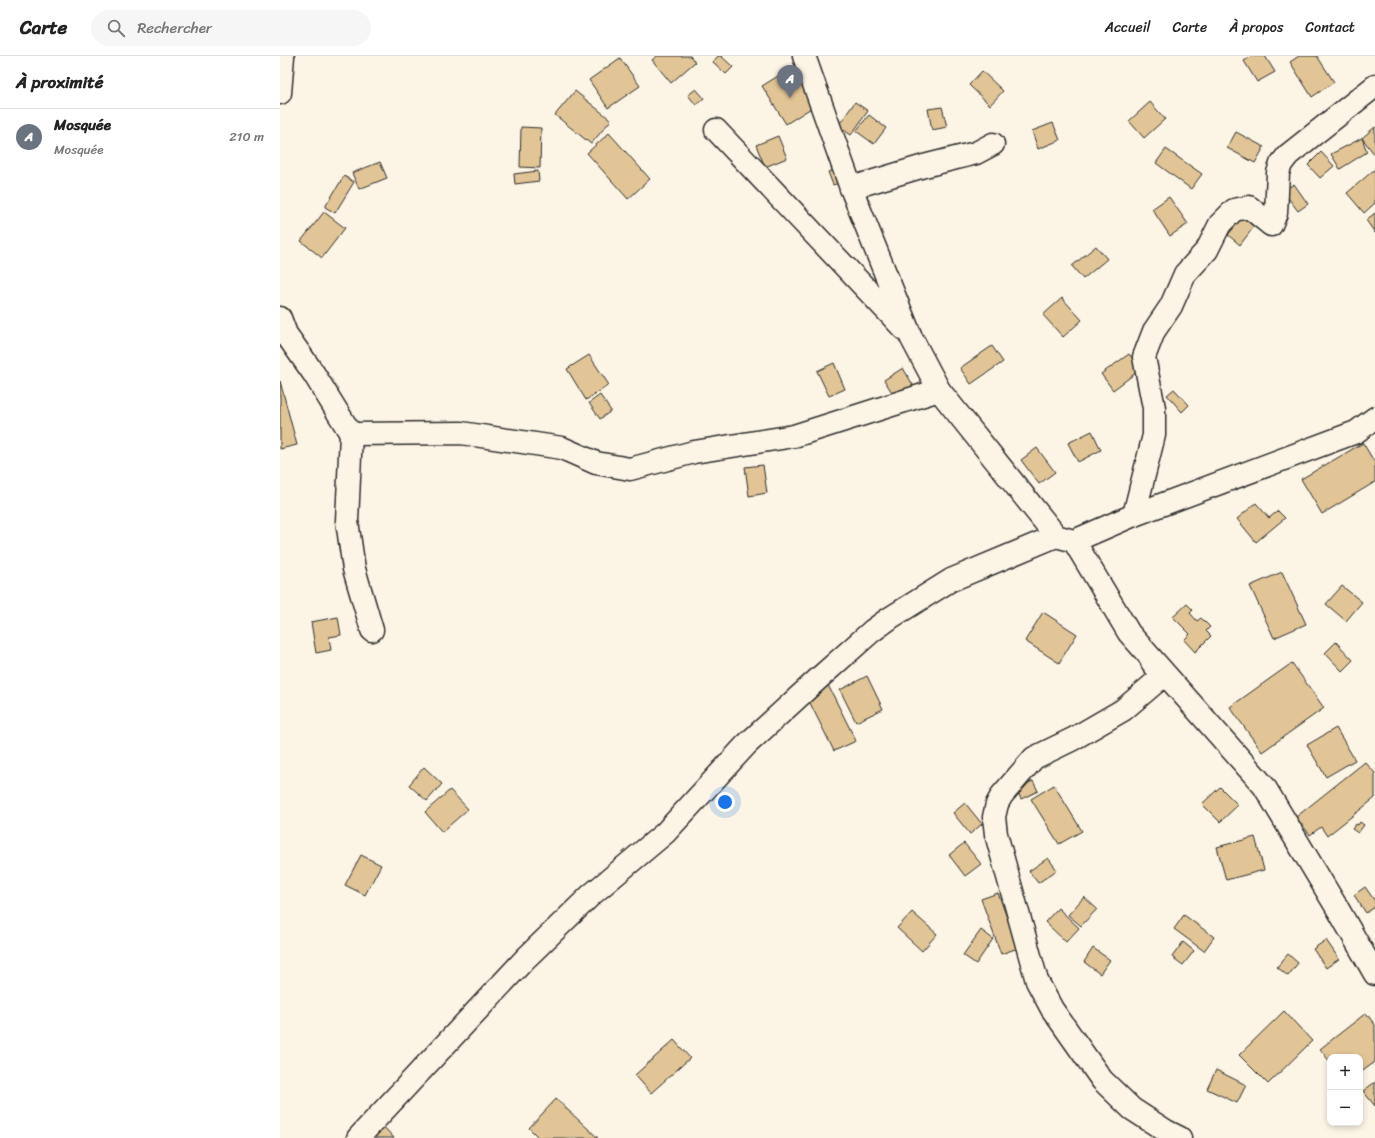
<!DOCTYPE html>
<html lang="fr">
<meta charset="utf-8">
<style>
body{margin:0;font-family:Sriracha,sans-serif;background:#f6f6f6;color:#222}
.controls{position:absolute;right:12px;bottom:12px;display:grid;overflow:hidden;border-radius:8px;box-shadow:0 2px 6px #0003}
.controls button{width:36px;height:36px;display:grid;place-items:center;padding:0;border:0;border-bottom:1px solid #e0e0e0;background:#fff;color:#222;font:20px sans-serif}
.you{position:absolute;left:445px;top:746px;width:14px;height:14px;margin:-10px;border:3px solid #fff;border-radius:50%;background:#1a73e8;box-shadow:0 0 0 6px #1a73e833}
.badge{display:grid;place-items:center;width:26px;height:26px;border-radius:50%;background:#1f6fb2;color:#fff;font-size:13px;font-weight:700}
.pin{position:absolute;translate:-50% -33px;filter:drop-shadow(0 1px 2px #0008)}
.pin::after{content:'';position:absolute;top:21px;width:14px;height:12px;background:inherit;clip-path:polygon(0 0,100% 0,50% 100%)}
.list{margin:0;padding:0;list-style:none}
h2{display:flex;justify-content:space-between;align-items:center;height:52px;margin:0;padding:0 16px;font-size:17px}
h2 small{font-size:13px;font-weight:400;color:#767676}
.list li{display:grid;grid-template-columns:26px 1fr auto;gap:12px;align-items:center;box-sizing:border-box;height:56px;padding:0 16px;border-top:1px solid #e0e0e0}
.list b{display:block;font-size:15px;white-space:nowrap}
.list p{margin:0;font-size:13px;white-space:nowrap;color:#767676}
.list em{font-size:13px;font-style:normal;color:#767676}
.icon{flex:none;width:22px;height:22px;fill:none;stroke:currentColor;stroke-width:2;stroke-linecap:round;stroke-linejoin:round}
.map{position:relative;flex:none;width:1095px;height:1082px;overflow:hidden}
header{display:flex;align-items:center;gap:24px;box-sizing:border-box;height:56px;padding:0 20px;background:#fff;border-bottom:1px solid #e0e0e0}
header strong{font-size:19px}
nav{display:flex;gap:22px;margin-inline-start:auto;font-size:14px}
.search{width:280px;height:36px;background:#f6f6f6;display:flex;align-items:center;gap:10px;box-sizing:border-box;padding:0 14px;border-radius:22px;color:#767676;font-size:15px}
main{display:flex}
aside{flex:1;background:#fff}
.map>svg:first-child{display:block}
</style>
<header>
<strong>Carte</strong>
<div class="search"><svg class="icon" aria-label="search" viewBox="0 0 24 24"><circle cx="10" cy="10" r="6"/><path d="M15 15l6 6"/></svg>Rechercher</div>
<nav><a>Accueil</a><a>Carte</a><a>À propos</a><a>Contact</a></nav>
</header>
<main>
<aside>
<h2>À proximité<small></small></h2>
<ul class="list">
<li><span class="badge" style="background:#6b7280">A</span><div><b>Mosquée</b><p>Mosquée</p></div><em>210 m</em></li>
</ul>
</aside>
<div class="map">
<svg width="1095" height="1082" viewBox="0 0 1095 1082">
<rect width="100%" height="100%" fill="#fcf5e5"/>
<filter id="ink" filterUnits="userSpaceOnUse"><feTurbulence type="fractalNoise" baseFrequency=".025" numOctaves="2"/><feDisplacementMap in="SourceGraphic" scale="8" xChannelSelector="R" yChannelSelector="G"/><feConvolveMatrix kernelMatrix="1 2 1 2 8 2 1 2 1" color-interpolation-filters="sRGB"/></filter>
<g filter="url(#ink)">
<g fill="#e2c596" stroke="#2b2b2b">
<polygon points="377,0 410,0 415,6 391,27 372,4"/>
<polygon points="438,0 441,0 453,11 446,18 433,6"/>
<polygon points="972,0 985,0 995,16 977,26 964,5"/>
<polygon points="1019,0 1037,0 1054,26 1032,41 1010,6"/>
<polygon points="340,2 360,30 328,52 309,24"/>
<polygon points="511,12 536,49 506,68 482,30"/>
<polygon points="702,15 723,35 710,49 689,29"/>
<polygon points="416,33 424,42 416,49 408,39"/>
<polygon points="295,35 331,64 311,88 275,59"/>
<polygon points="575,46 588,55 571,79 558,70"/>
<polygon points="870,46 885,63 864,82 849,65"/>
<polygon points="662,51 667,71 652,74 648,53"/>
<polygon points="589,59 606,72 594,88 576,75"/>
<polygon points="773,67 780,84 758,93 752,75"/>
<polygon points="241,71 261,72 260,112 240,111"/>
<polygon points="1095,71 1095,99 1082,82"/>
<polygon points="956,76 984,91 975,107 947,92"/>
<polygon points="329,77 370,123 348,143 307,97"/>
<polygon points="498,80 507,102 485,111 476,89"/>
<polygon points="1082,82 1087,96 1060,113 1051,98"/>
<polygon points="886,93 922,118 911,133 876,107"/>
<polygon points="1041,96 1054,110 1040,122 1028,109"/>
<polygon points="100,106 107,122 79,133 72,117"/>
<polygon points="561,112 565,125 553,129 548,116"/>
<polygon points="1095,113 1095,147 1084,157 1067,137"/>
<polygon points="258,115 259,125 235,128 234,118"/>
<polygon points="64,120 74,126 55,157 45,151"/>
<polygon points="1014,128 1028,148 1018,155 1003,135"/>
<polygon points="889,141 908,168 890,180 872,153"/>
<polygon points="44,156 65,172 42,202 21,185"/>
<polygon points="1095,157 1095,177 1086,164"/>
<polygon points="964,159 976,168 960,189 948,179"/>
<polygon points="816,190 827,203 803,223 792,210"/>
<polygon points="782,242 802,264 783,281 763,259"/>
<polygon points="712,290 723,306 691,328 680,312"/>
<polygon points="849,298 861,313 833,334 821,318"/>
<polygon points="309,299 329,329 306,344 287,313"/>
<polygon points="554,307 565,333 549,340 537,315"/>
<polygon points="623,312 633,329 615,341 604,324"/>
<polygon points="0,325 17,389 0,393"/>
<polygon points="894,333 909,349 902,356 887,339"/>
<polygon points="320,339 331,355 320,363 309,347"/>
<polygon points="812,375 821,394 798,406 788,387"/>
<polygon points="1083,387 1095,407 1095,426 1042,458 1021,423"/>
<polygon points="757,392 775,416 759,428 741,404"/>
<polygon points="483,409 487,437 469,440 465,411"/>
<polygon points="976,447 989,462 998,455 1005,462 976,486 957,463"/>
<polygon points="1002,516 1026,568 994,582 970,530"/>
<polygon points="1062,530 1082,546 1066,565 1046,548"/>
<polygon points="907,548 913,554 910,557 917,565 921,562 930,571 926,575 931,580 915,596 904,584 910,578 893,561"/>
<polygon points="763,556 797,578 779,607 745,585"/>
<polygon points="58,561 61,579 49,581 51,594 36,597 31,566"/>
<polygon points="1056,586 1073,604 1062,615 1045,597"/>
<polygon points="1012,607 1044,652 982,696 950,651"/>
<polygon points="587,620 603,653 576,666 560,634"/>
<polygon points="548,629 576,685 554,695 526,639"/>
<polygon points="1056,672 1075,704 1046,721 1027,689"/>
<polygon points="1085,706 1095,717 1095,742 1047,780 1041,771 1030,779 1016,761"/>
<polygon points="144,711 162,728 147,745 129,729"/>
<polygon points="753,725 758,735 741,743 736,732"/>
<polygon points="774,729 802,775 779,788 751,743"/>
<polygon points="940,731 958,749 940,766 922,748"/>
<polygon points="170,734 188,753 162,776 145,756"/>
<polygon points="685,747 702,768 690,778 673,757"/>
<polygon points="1080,766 1084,769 1078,777 1072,773 1076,768 1078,769"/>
<polygon points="975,781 984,814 946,824 937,791"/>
<polygon points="684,787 701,808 685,820 669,799"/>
<polygon points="81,799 101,809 85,839 65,829"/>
<polygon points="768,802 777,814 758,827 749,815"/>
<polygon points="1085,831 1095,845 1095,851 1086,857 1074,839"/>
<polygon points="718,837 738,892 721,898 701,843"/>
<polygon points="804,841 817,853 801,870 788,859"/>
<polygon points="778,852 799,872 786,886 765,866"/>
<polygon points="632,856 657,878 642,895 617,872"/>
<polygon points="904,859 934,881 924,895 894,873"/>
<polygon points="701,874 713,883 696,908 683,899"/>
<polygon points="1046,884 1059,903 1046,912 1033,893"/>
<polygon points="903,886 914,895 903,909 892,901"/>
<polygon points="813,892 830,904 820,918 804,906"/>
<polygon points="1008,898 1018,907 1008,920 997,911"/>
<polygon points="1004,955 1032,985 988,1028 959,999"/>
<polygon points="1086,957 1095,969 1095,1006 1080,1017 1080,1001 1050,1001 1050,1006 1040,993"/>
<polygon points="394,984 410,1002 371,1037 355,1019"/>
<polygon points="936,1014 966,1029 957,1047 927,1033"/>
<polygon points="1095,1026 1095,1050 1083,1035"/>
<polygon points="276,1043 318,1082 259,1082 249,1072"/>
<polygon points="102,1069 114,1082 88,1082"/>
</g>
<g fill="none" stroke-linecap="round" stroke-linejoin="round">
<defs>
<g id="minor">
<polyline points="524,0 571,132 631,281 659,334 776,480 794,485 849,577 984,730 1059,855 1095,918"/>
<polyline points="0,37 3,0"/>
<polyline points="436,74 624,273"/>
<polyline points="571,132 644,110 696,97 713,88"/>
<polyline points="0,262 6,278 34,318 71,378 181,377 282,392 316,407 350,413 414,396 514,380 659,334"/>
<polyline points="71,378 67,465 74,513 92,574"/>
<polyline points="854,459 874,379 874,352 864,301 874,275 891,250 905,218 927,194 940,168 954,154 969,151 991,169 996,157 998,117 1001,108 1008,99 1095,30"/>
<polyline points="794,485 854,459 1076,376 1095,362"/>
<polyline points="872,606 883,620 843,654 793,683 754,702 722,739 717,748 714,761 716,778 757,925 772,953 822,1024 852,1053 886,1075 900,1082"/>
<polyline points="78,1082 246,902 311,839 385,777 466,689 538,623 592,575 610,562 671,524 776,480"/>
</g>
</defs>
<use href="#minor" stroke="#2b2b2b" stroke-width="25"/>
<use href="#minor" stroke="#fcf5e5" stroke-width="22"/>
</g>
</g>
</svg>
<div class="controls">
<button>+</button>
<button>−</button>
</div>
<div class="you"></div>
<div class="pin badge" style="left:510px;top:42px;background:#6b7280">A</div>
</div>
</main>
